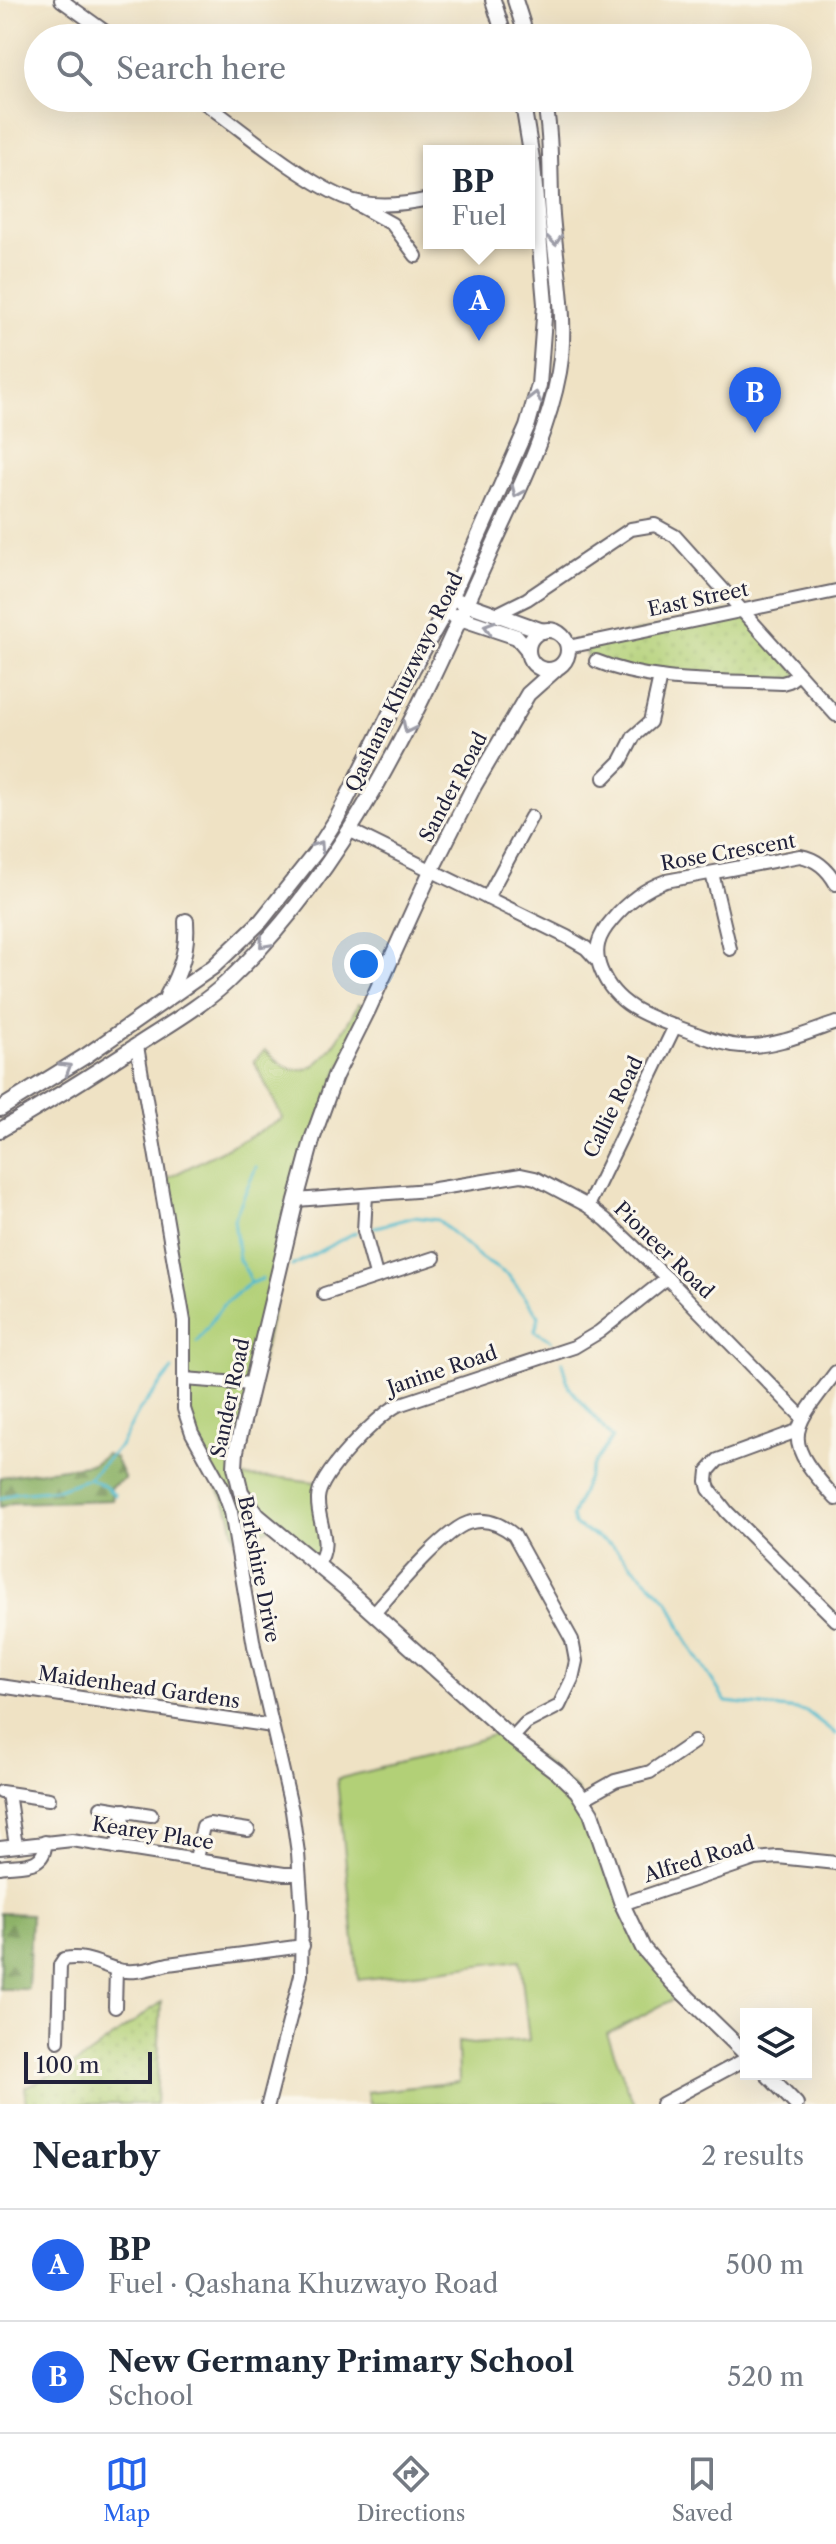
<!DOCTYPE html>
<meta charset="utf-8">
<style>
body{margin:0;font-family:"Libre Caslon Text",serif;background:#f6f6f7;color:#1f2937}
.controls{position:absolute;right:24px;bottom:24px;display:grid;overflow:hidden;border-radius:0px;box-shadow:0 8px 32px #0002}
.controls button{width:72px;height:72px;display:grid;place-items:center;padding:0;border:0;border-bottom:2px solid #e0e1e3;background:#fff;color:#1f2937;font:40px sans-serif}
.scale{position:absolute;left:24px;bottom:20px;width:128px;box-sizing:border-box;padding-left:8px;border:4px solid #22223b;border-top:0;font-size:22px;line-height:28px;white-space:nowrap;color:#22223b;-webkit-text-stroke:6px #fbf7ec;paint-order:stroke}
.you{position:absolute;left:364px;top:964px;width:28px;height:28px;margin:-20px;border:6px solid #fff;border-radius:50%;background:#1a73e8;box-shadow:0 0 0 12px #1a73e833}
.badge{display:grid;place-items:center;width:52px;height:52px;border-radius:50%;background:#2563eb;color:#fff;font-size:26px;font-weight:700}
.pin{position:absolute;translate:-50% -66px;filter:drop-shadow(0 2px 4px #0008)}
.pin::after{content:'';position:absolute;top:42px;width:28px;height:24px;background:inherit;clip-path:polygon(0 0,100% 0,50% 100%)}
.popup{position:absolute;left:423px;top:145px;width:112px;height:104px;box-sizing:border-box;display:grid;place-content:center;border-radius:0px;background:#fff;filter:drop-shadow(0 2px 6px #0005);font-size:26px;white-space:nowrap;color:#747a83}
.popup b{font-size:30px;color:#1f2937}
.popup::after{content:'';position:absolute;left:50%;top:100%;margin-left:-16px;border:16px solid transparent;border-top-color:#fff}
.list{margin:0;padding:0;list-style:none}
h2{display:flex;justify-content:space-between;align-items:center;height:104px;margin:0;padding:0 32px;font-size:34px}
h2 small{font-size:26px;font-weight:400;color:#747a83}
.list li{display:grid;grid-template-columns:52px 1fr auto;gap:24px;align-items:center;box-sizing:border-box;height:112px;padding:0 32px;border-top:2px solid #e0e1e3}
.list b{display:block;font-size:30px;white-space:nowrap}
.list p{margin:0;font-size:26px;white-space:nowrap;color:#747a83}
.list em{font-size:26px;font-style:normal;color:#747a83}
.icon{flex:none;width:44px;height:44px;fill:none;stroke:currentColor;stroke-width:2;stroke-linecap:round;stroke-linejoin:round}
.map{position:relative;flex:none;width:836px;height:2104px;overflow:hidden}
.search{position:absolute;background:#fff;box-shadow:0 8px 32px #0002;left:24px;right:24px;top:24px;height:88px;display:flex;align-items:center;gap:20px;box-sizing:border-box;padding:0 28px;border-radius:44px;color:#747a83;font-size:30px}
.sheet{height:328px;background:#fff}
nav{display:flex;justify-content:space-around;align-items:center;box-sizing:border-box;height:112px;border-top:2px solid #e0e1e3;background:#fff;font-size:22px;color:#747a83}
nav a{display:grid;justify-items:center;gap:4px}
nav .on{color:#2563eb}
.map>svg:first-child{display:block}
</style>
<div class="map">
<svg width="836" height="2104" viewBox="0 0 836 2104">
<defs>
<pattern id="grass-dots" width="8" height="8" patternUnits="userSpaceOnUse" patternTransform="scale(2)"><rect width="8" height="8" fill="#b2d077"/><path d="M2 2h.1M6 6h.1" fill="none" stroke="#99b268" stroke-width="1.8" stroke-linecap="round"/></pattern>
<pattern id="forest-firs" width="22" height="20" patternUnits="userSpaceOnUse" patternTransform="scale(2)"><rect width="22" height="20" fill="#8db268"/><path d="M5 1l3.5 6h-7zM16 11l3.5 6h-7z" fill="#739057"/></pattern>
</defs>
<rect width="100%" height="100%" fill="#fbf7ec"/>
<filter id="ink" filterUnits="userSpaceOnUse"><feTurbulence type="fractalNoise" baseFrequency=".0125" numOctaves="2"/><feDisplacementMap in="SourceGraphic" scale="16" xChannelSelector="R" yChannelSelector="G"/><feConvolveMatrix kernelMatrix="1 2 1 2 8 2 1 2 1" color-interpolation-filters="sRGB"/></filter>
<filter id="wash" filterUnits="userSpaceOnUse"><feTurbulence type="fractalNoise" baseFrequency=".006" numOctaves="4" result="noise"/><feDisplacementMap in="SourceGraphic" scale="32" xChannelSelector="R" yChannelSelector="G"/><feGaussianBlur stdDeviation="1.8" result="paint"/><feColorMatrix in="noise" values="0 0 0 0 0 0 0 0 0 0 0 0 0 0 0 0 0 1.4 0 .05"/><feComposite in="paint" operator="in"/></filter>
<g filter="url(#wash)">
<rect width="100%" height="100%" fill="#efe2c4"/>
<g fill="url(#grass-dots)" stroke="#6a7959" stroke-width="2">
<polygon points="740,609 798,674 793,680 660,677 595,661 588,657 583,644"/>
<polygon points="161,2002 156,2104 26,2104 25,2087 79,2062"/>
</g>
<g fill="url(#forest-firs)" stroke="#586a52" stroke-width="2">
<polygon points="106,1454 115,1458 125,1479 110,1487 113,1500 12,1503 0,1507 0,1477 92,1464"/>
<polygon points="0,1913 31,1914 28,1989 0,1989"/>
</g>
<g fill="#b2d077" stroke="#6a7959" stroke-width="2">
<path d="M359 1003 369 1010 336 1076 296 1200 237 1477 283 1478 322 1483 324 1531 317 1564 272 1527 236 1544 230 1513 191 1433 185 1358 162 1181 283 1119 254 1061 265 1050C273 1057 281 1066 291 1069 322 1079 346 1024 359 1003Z"/>
<polygon points="505,1731 577,1790 631,1925 685,1993 607,2034 634,2104 369,2104 367,2092 459,2082 458,2042 473,2044 529,2040 520,1960 358,1980 337,1779 425,1757"/>
</g>
<g fill="none" stroke-linecap="round" stroke-linejoin="round">
<g stroke="#51bbcd" stroke-width="3">
<polyline points="372,1228 414,1217 438,1220 481,1258 509,1276 539,1316 535,1331 551,1340"/>
<polyline points="292,1266 356,1232"/>
<polyline points="251,1283 262,1279"/>
<polyline points="197,1342 223,1305 250,1283 248,1274 239,1260 234,1219 256,1167"/>
<polyline points="562,1362 569,1387 612,1438 592,1467 572,1516 574,1525 612,1545 669,1602 687,1641 726,1702 806,1711 836,1734"/>
<polyline points="89,1478 120,1446 139,1411 172,1370"/>
<polyline points="0,1499 14,1493 59,1489 89,1478 104,1486 115,1495"/>
</g>
</g>
</g>
<g filter="url(#ink)">
<g fill="none" stroke-linecap="round" stroke-linejoin="round">
<defs>
<g id="minor">
<polyline points="61,0 114,38"/>
<path d="M198 98C240 128 297 177 343 197 368 208 402 205 429 199"/>
<polyline points="356,204 392,224 416,256"/>
<polyline points="497,614 527,599 631,529 655,525 675,536 836,715"/>
<polyline points="568,647 836,591"/>
<path d="M596 661C654 685 720 680 782 683L789 681 797 675"/>
<polyline points="604,778 621,761 634,736 650,722 660,677"/>
<polyline points="351,831 567,937 586,948 597,960"/>
<polyline points="712,873 730,949"/>
<path d="M836 884C828 869 817 859 800 856L666 881C644 889 627 902 612 920 598 936 593 950 601 970 616 1008 652 1018 688 1031 706 1037 722 1045 741 1046 772 1048 807 1033 836 1023"/>
<polyline points="487,898 531,817"/>
<polyline points="137,1046 184,1321 184,1409 192,1433 222,1487 231,1512 254,1646 292,1811 298,1853 302,1910 301,1975 268,2104"/>
<polyline points="366,1195 364,1231 376,1275"/>
<polyline points="296,1200 429,1190 521,1175 535,1178 588,1206 606,1220 667,1278 802,1417"/>
<polyline points="588,1206 675,1026"/>
<polyline points="324,1294 434,1258"/>
<path d="M836 1372C789 1433 781 1438 836 1499"/>
<polyline points="184,1379 252,1384"/>
<polyline points="797,1431 718,1460 708,1471 707,1481 709,1489 727,1512 836,1620"/>
<path d="M317 1565C334 1543 317 1523 318 1499 318 1475 377 1416 398 1405L574 1347 599 1332 667 1278"/>
<path d="M374 1613C393 1592 443 1531 468 1523 486 1517 501 1524 514 1535L572 1640 576 1661 572 1679 559 1706 526 1723 512 1738"/>
<polyline points="0,1686 272,1726"/>
<polyline points="1,1792 49,1799"/>
<polyline points="8,1793 16,1846"/>
<polyline points="583,1799 615,1781 650,1772 694,1742"/>
<polyline points="101,1807 151,1815"/>
<polyline points="0,1848 72,1840 284,1874 299,1874"/>
<polyline points="117,1848 125,1810"/>
<polyline points="196,1859 203,1826 209,1824 248,1830"/>
<path d="M0 1867C20 1864 46 1869 45 1842"/>
<polyline points="622,1904 755,1859 778,1857 836,1863"/>
<polyline points="115,2007 116,1969"/>
<path d="M58 2041 60 1965 64 1959C84 1955 97 1963 115 1969 132 1975 152 1968 168 1964L303 1946"/>
<polyline points="662,2104 746,2059"/>
</g>
<g id="major">
<polyline points="493,0 505,38"/>
<polyline points="515,0 527,38"/>
<polyline points="459,601 543,631"/>
<polyline points="454,616 517,637 528,650"/>
<circle cx="548" cy="650" r="20"/>
<polyline points="556,669 528,694 474,786 431,871 368,1010 335,1076 313,1137 296,1200 236,1451 235,1467 241,1492 258,1516 344,1587 512,1738 557,1772 577,1791 591,1813 622,1904 643,1948 672,1982 746,2054"/>
<path d="M167 996C181 971 188 949 186 921"/>
<polyline points="0,1109 87,1055 213,967 261,921 315,853 336,820 413,668 445,612 527,427 539,385 545,304 533,165 522,98"/>
<path d="M0 1130C47 1103 93 1074 139 1044 168 1025 200 1007 226 983 350 866 418 711 487 559 514 499 547 438 559 372 569 314 553 256 551 198 550 164 551 132 544 98"/>
<polyline points="767,2074 796,2104"/>
</g>
</defs>
<use href="#minor" stroke="#6a656b" stroke-width="16"/>
<use href="#major" stroke="#6a656b" stroke-width="18"/>
<use href="#minor" stroke="#fff" stroke-width="12"/>
<use href="#major" stroke="#fff" stroke-width="14"/>
</g>
<defs><path id="oneway-chevron" d="M-2-3.5L2.5 0L-2 3.5" fill="none" stroke-width="1.6" stroke-linecap="round" stroke-linejoin="round" transform="scale(2)"/></defs>
<g stroke="#9c9ca7">
<use href="#oneway-chevron" transform="translate(555 240) rotate(84)"/>
<use href="#oneway-chevron" transform="translate(535 397) rotate(-76)"/>
<use href="#oneway-chevron" transform="translate(517 492) rotate(114)"/>
<use href="#oneway-chevron" transform="translate(489 627) rotate(-163)"/>
<use href="#oneway-chevron" transform="translate(408 728) rotate(116)"/>
<use href="#oneway-chevron" transform="translate(319 846) rotate(-56)"/>
<use href="#oneway-chevron" transform="translate(264 943) rotate(132)"/>
<use href="#oneway-chevron" transform="translate(66 1068) rotate(-32)"/>
</g>
</g>
<g text-anchor="middle" dominant-baseline="central" stroke-width="6" stroke-linejoin="round" paint-order="stroke">
<g font-size="20" fill="#22223b" stroke="#fbf7ec">
<text transform="translate(698 599) rotate(-12)">East Street</text>
<text transform="translate(404 682) rotate(-64)">Qashana Khuzwayo Road</text>
<text transform="translate(453 787) rotate(-62)">Sander Road</text>
<text transform="translate(728 852) rotate(-10)">Rose Crescent</text>
<text transform="translate(613 1107) rotate(-64)">Callie Road</text>
<text transform="translate(664 1250) rotate(44)">Pioneer Road</text>
<text transform="translate(442 1370) rotate(-19)">Janine Road</text>
<text transform="translate(230 1398) rotate(-78)">Sander Road</text>
<text transform="translate(259 1569) rotate(79)">Berkshire Drive</text>
<text transform="translate(139 1687) rotate(8)">Maidenhead Gardens</text>
<text transform="translate(153 1833) rotate(9)">Kearey Place</text>
<text transform="translate(699 1859) rotate(-17)">Alfred Road</text>
</g>
</g>
</svg>
<div class="controls">
<button><svg class="icon" aria-label="layers" viewBox="0 0 24 24"><path d="M12 4l9 5-9 5-9-5zM3 14l9 5 9-5"/></svg></button>
</div>
<div class="scale">100 m</div>
<div class="you"></div>
<div class="pin badge" style="left:479px;top:341px">A</div>
<div class="popup"><b>BP</b>Fuel</div>
<div class="pin badge" style="left:755px;top:433px">B</div>
<div class="search"><svg class="icon" aria-label="search" viewBox="0 0 24 24"><circle cx="10" cy="10" r="6"/><path d="M15 15l6 6"/></svg>Search here</div>
</div>
<section class="sheet">
<h2>Nearby<small>2 results</small></h2>
<ul class="list">
<li><span class="badge">A</span><div><b>BP</b><p>Fuel · Qashana Khuzwayo Road</p></div><em>500 m</em></li>
<li><span class="badge">B</span><div><b>New Germany Primary School</b><p>School</p></div><em>520 m</em></li>
</ul>
</section>
<nav>
<a class="on"><svg class="icon" aria-label="map" viewBox="0 0 24 24"><path d="M3 6l6-2 6 2 6-2v14l-6 2-6-2-6 2zM9 4v14M15 6v14"/></svg>Map</a>
<a><svg class="icon" aria-label="directions" viewBox="0 0 24 24"><path d="M12 3l9 9-9 9-9-9zM9 14v-3h6M13 9l2 2-2 2"/></svg>Directions</a>
<a><svg class="icon" aria-label="saved" viewBox="0 0 24 24"><path d="M7 4h10v16l-5-4-5 4z"/></svg>Saved</a>
</nav>
